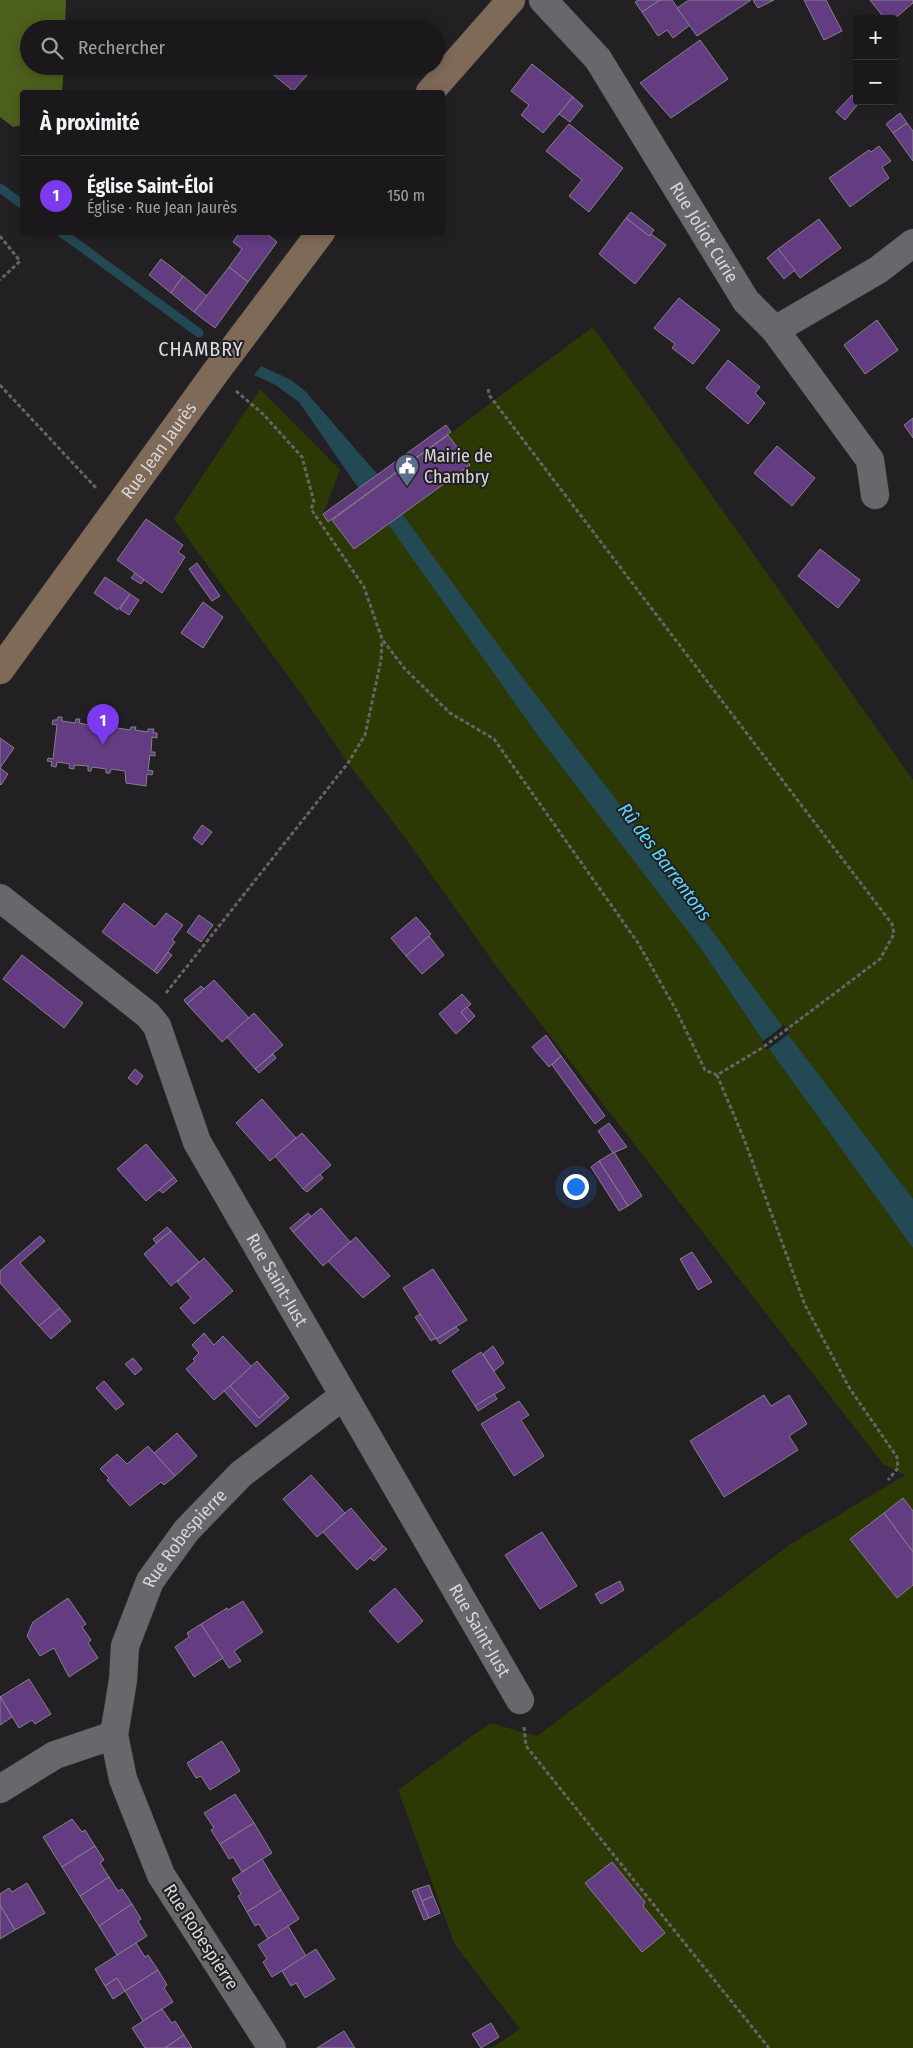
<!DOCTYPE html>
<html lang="fr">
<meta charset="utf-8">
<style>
body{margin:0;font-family:"Fira Sans Condensed",sans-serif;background:#232123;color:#f1f3f6}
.controls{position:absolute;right:15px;top:15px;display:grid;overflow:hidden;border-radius:5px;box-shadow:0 2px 12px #0003}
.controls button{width:45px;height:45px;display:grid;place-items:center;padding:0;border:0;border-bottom:1px solid #383739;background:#1a181a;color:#f1f3f6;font:25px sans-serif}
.you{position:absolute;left:575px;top:1186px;width:18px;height:18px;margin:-12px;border:4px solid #fff;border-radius:50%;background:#1a73e8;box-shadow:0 0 0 8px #1a73e833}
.badge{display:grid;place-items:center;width:32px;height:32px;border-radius:50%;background:#7c3aed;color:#fff;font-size:16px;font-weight:700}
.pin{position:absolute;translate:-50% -41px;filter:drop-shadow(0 1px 2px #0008)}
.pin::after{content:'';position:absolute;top:26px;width:18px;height:15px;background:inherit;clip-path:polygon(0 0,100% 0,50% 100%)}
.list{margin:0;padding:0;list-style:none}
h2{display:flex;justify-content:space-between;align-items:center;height:65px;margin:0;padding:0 20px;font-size:21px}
h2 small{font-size:16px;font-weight:400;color:#9fa0a2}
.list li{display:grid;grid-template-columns:32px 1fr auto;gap:15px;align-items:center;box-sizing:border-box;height:80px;padding:0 20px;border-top:1px solid #383739}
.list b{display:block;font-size:19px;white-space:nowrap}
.list p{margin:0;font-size:16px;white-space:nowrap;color:#9fa0a2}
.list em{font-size:16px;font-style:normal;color:#9fa0a2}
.icon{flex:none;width:28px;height:28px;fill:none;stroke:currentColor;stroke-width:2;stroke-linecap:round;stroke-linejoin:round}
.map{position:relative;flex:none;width:913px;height:2048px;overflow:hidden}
.search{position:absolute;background:#1a181a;box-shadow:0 2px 12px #0003;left:20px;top:20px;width:425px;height:55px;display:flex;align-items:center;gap:12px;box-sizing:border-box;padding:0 18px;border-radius:28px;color:#9fa0a2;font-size:19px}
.panel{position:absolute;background:#1a181a;box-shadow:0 2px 12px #0003;left:20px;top:90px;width:425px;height:145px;border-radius:5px}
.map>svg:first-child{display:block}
</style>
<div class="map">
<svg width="913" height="2048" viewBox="0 0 913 2048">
<rect width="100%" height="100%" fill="#222023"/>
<polygon fill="#2d3905" points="593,327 913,780 913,2048 492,2048 520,2029 455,1945 398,1790 490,1723 537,1736 789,1545 905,1475 883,1464 499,970 406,839 348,763 301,694 174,519 260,389 340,470 323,514 328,522 332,520 354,549 470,465 448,435"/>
<polygon fill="#4d5f1c" points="0,0 66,0 65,29 29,29 29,66 64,66 62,92 22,92 22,125 13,127 0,117"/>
<g fill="#234954">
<polygon points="261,366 291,380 306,392 378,475 359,489 299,402 274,384 254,375"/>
<polygon points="402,514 513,665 614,797 790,1037 913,1199 913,1248 762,1039 700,947 539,737 388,524"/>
</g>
<polygon fill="#222023" points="784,1025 790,1033 767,1050 762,1042"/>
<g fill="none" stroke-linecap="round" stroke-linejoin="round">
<g stroke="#234954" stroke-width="9">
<polyline points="0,188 22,204"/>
<polyline points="61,232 199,333"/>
</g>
</g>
<g fill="#643c82" stroke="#848286">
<polygon points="638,0 660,0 642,12 635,2"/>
<polygon points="660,0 672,0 690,25 673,38 667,30 658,36 642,12"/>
<polygon points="689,0 751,0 697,36 677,8"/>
<polygon points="753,0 774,0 758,8"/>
<polygon points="804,0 826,0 842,31 824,40"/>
<polygon points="870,0 913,0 913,3 894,19 885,19"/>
<polygon points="700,40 728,79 671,118 640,83"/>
<polygon points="532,64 573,97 543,133 521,115 529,105 511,91"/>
<polygon points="263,66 315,66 293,91"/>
<polygon points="852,95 857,105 845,120 836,112"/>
<polygon points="573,97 583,106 570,122 559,114"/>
<polygon points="900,113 907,123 893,133 886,124"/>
<polygon points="907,123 913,131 913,161 893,133"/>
<polygon points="569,124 623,168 589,212 569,196 582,180 546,151"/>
<polygon points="879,146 891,161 882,167 889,178 850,207 829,178 869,150 871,152"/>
<polygon points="631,212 654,230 649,236 626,218"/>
<polygon points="626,218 649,236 651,234 666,245 635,284 599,254"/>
<polygon points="819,219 841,248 800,278 778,249"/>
<polygon points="240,232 265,232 277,242 248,282 229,267 242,249 233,242"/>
<polygon points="778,249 795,270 784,279 767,258"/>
<polygon points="161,259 183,276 171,293 149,275"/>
<polygon points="229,267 248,282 215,328 194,312"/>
<polygon points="183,276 207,296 194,312 171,293"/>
<polygon points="679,298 720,330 693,364 672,348 675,344 654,328"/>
<polygon points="877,320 898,350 865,374 844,345"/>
<polygon points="728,360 760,387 755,393 765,403 748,424 706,388"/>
<polygon points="913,418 913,438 904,425"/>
<polygon points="446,425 451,432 328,522 323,514"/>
<polygon points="448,435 470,465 354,549 332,520"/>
<polygon points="777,446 815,478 792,506 754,473"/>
<polygon points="146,519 183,545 178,552 185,557 162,593 117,560"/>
<polygon points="820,549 860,580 838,608 798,576"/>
<polygon points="197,563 220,596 212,601 189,569"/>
<polygon points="135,573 144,580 141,584 131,578"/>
<polygon points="105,577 130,594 118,610 94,593"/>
<polygon points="130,594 139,600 129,615 120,609"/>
<polygon points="203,602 223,617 203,648 181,633"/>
<polygon points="58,717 62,717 62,721 75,723 76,719 80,719 79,723 94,726 94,721 98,721 98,726 112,727 112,724 117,724 117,728 130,730 131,727 136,727 135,730 148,732 148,729 154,729 153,733 157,733 157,738 152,737 151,752 155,752 155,756 150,755 148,770 153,771 152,775 147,774 146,786 126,783 125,771 111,769 110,773 106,773 106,769 92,767 91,771 88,771 88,766 74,765 74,769 69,768 70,764 57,762 56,767 51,766 52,762 47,761 48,758 53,759 57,725 52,724 53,720 57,720"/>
<polygon points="0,738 14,748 0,768"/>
<polygon points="0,768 8,774 1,785 0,784"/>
<polygon points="202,825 212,832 202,845 193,838"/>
<polygon points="124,903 155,927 166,913 183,925 172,940 175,942 154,971 102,932"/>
<polygon points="199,915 213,925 201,942 187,932"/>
<polygon points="416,917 431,934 406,956 391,938"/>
<polygon points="429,936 444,955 422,974 406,956"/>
<polygon points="168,952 172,955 157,974 154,971"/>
<polygon points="22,955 83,1003 64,1028 3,979"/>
<polygon points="214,980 249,1018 222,1042 187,1004"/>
<polygon points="201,986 204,989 187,1004 184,1000"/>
<polygon points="462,994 471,1004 461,1012 469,1022 456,1034 439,1014"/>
<polygon points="467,1007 475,1016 469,1022 461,1012"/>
<polygon points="254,1013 283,1045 255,1069 227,1037"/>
<polygon points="546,1035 561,1056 549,1067 532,1047"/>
<polygon points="273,1054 276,1058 259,1073 255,1069"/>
<polygon points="561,1056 605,1116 595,1124 552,1065"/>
<polygon points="135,1069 143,1076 137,1085 128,1078"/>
<polygon points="262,1099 296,1138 270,1161 236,1123"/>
<polygon points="609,1123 627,1147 613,1153 598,1131"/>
<polygon points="302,1133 331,1165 303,1189 275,1156"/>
<polygon points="146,1144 174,1177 146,1201 117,1169"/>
<polygon points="614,1152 642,1196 628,1206 599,1161"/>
<polygon points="599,1161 628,1206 619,1211 591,1167"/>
<polygon points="320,1174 323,1178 307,1192 303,1189"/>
<polygon points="174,1177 177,1181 163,1193 159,1190"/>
<polygon points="321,1208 350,1242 323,1266 293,1232"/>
<polygon points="308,1213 311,1216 293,1232 290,1228"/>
<polygon points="167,1227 171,1231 156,1243 153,1239"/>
<polygon points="171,1231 199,1262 171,1286 144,1254"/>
<polygon points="40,1236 45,1241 20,1263 60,1308 39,1326 0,1283 0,1271"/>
<polygon points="356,1237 390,1276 363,1298 328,1261"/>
<polygon points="692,1252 712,1282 698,1290 680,1259"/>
<polygon points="204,1258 233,1291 194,1324 180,1308 191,1298 177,1282"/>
<polygon points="433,1269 467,1320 436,1339 403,1288"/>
<polygon points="60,1308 71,1321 51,1339 39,1326"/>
<polygon points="420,1314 436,1338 431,1341 415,1317"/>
<polygon points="456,1327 459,1330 440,1344 436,1339"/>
<polygon points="204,1333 214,1345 223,1336 252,1367 214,1400 186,1369 195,1361 193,1359 199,1353 192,1345"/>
<polygon points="493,1346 504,1363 494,1371 483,1354"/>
<polygon points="481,1352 505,1388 475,1406 452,1371"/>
<polygon points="133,1358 142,1369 135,1375 125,1364"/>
<polygon points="257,1361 286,1394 259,1418 230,1386"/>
<polygon points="104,1381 124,1404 116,1410 96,1388"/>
<polygon points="230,1386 259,1418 286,1394 289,1398 256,1427 224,1391"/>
<polygon points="494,1394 497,1399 478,1411 475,1406"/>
<polygon points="764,1395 771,1406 789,1395 807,1424 789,1436 798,1450 724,1497 690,1441"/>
<polygon points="519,1401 529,1415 521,1420 544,1456 514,1476 481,1424"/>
<polygon points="177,1433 197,1456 175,1476 154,1453"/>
<polygon points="148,1446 175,1476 164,1485 161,1482 130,1506 107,1480 109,1478 100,1469 117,1454 127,1464"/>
<polygon points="311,1475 345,1513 317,1537 283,1499"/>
<polygon points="903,1498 913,1511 913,1552 884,1513"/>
<polygon points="351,1508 383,1546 357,1570 323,1532"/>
<polygon points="884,1513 913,1552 913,1585 897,1598 850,1539"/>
<polygon points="542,1532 577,1586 540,1609 505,1555"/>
<polygon points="383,1546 387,1549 374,1561 370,1558"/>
<polygon points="620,1581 624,1590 601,1604 595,1594"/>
<polygon points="395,1588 423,1621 398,1643 369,1611"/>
<polygon points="68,1598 86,1624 82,1627 91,1640 88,1643 98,1658 69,1677 54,1648 40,1656 27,1636 33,1622"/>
<polygon points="243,1601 263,1632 234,1651 241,1661 229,1668 201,1624 227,1608 228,1610"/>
<polygon points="201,1624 223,1658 194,1677 175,1647 189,1637 187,1633"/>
<polygon points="29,1679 51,1714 35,1724 32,1720 19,1728 0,1697"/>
<polygon points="0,1696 12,1717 0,1725"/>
<polygon points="222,1741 240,1771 210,1790 201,1776 196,1778 187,1763"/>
<polygon points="235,1794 254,1823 220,1844 211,1830 214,1828 204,1813"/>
<polygon points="72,1819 82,1832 85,1830 95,1846 62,1867 43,1837"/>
<polygon points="254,1823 272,1853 242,1872 233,1857 229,1859 220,1844"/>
<polygon points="95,1846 104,1860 100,1863 109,1877 80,1896 62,1867"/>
<polygon points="262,1859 281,1890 247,1912 238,1896 241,1894 232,1879"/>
<polygon points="612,1862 645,1902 643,1906 665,1933 642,1952 585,1883"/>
<polygon points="109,1877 118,1891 122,1889 132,1904 99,1926 80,1896"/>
<polygon points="27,1883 45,1913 15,1930 0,1905 0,1894 9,1888 12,1892"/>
<polygon points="429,1885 433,1896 422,1901 417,1889"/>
<polygon points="417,1889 429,1918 424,1920 412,1891"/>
<polygon points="281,1890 299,1919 268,1939 259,1924 255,1926 247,1912"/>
<polygon points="433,1896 440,1913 429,1918 422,1901"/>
<polygon points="132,1904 141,1919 138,1921 147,1936 117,1955 99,1926"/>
<polygon points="0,1905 15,1930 0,1939"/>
<polygon points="288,1926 306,1956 272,1977 263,1962 267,1959 258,1945"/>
<polygon points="136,1943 145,1957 148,1955 158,1970 125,1991 117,1978 105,1986 95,1969"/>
<polygon points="316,1949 335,1979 305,1998 296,1983 291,1986 282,1971"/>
<polygon points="158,1970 167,1985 164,1988 173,2002 143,2021 125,1991"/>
<polygon points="117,1978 125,1991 113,1999 105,1986"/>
<polygon points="162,2009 172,2023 175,2021 184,2035 165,2048 145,2048 132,2028"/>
<polygon points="491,2023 499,2037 481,2048 472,2034"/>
<polygon points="344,2031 355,2048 317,2048"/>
<polygon points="184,2035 192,2048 165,2048"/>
</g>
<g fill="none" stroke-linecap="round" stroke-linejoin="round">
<defs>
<g id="street">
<path id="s1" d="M543 0 598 59 746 301 775 330 878 270 913 243"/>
<polyline points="775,330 870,460 875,495"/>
<path id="s2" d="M0 898 148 1015 157 1026 197 1142 520 1700"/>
<polyline points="0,1789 55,1755 114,1735"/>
<path id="s3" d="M272 2048 161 1875 123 1779 114 1735 123 1680 125 1646 150 1581 186 1531 241 1474 343 1396"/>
</g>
<g id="secondary">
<polyline points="430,92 511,0"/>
<path id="s4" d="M0 670 215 373 321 232"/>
</g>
</defs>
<use href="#street" stroke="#3c3b3d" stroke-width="29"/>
<use href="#secondary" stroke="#3c3b3d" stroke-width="29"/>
<g stroke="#666467" stroke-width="3" stroke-dasharray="4 2.5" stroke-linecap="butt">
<polyline points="0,236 20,261 0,280"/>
<polyline points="0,385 97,489"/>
<polyline points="236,391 263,414 302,457 314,502 311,509 364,587 382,639 405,669 450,713 494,739 638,943 675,1008 705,1070 717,1075 762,1048 880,959 894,934 892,924 489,395 488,387"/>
<polyline points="166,993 348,763 365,735 381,660 382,640"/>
<polyline points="717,1075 744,1139 805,1305 850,1389 897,1457 898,1468 888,1480"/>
<polyline points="524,1727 526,1746 769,2048"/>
</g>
<use href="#street" stroke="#69676b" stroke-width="28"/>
<use href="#secondary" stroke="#7f6a58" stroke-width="28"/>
</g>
<defs>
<symbol id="civic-pin" viewBox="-11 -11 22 30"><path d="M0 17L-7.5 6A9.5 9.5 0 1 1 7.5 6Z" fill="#5c6f8a" stroke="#222023"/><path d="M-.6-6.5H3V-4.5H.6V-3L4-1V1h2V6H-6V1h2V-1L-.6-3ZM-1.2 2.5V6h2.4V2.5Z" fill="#fff"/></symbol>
</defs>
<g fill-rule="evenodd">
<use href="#civic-pin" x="393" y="452" width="28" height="38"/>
</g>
<g text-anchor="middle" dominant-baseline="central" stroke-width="4" stroke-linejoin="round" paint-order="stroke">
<g font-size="18" fill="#d7d6d8" stroke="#222023">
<text stroke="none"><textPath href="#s1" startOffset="284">Rue Joliot Curie</textPath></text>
<text stroke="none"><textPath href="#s4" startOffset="271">Rue Jean Jaurès</textPath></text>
<text stroke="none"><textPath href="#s2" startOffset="485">Rue Saint-Just</textPath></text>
<text stroke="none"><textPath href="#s3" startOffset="568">Rue Robespierre</textPath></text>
<text stroke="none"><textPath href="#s2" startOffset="890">Rue Saint-Just</textPath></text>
<text transform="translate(201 1937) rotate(57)">Rue Robespierre</text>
</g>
<g font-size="18" fill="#d7d6d8" stroke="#222023" text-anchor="start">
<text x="424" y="456">Mairie de<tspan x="424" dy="21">Chambry</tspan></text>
</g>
<g font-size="19" font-style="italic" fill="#5bd6f8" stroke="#222023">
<text transform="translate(665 862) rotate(53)">Rû des Barrentons</text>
</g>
<g font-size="20" letter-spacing="1" fill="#dedce0" stroke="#222023">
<text x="201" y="349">CHAMBRY</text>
</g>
</g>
</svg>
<div class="controls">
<button>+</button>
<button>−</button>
</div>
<div class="you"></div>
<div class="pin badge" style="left:103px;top:745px">1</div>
<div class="search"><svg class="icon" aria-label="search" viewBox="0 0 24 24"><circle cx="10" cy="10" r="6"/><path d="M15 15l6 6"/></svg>Rechercher</div>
<section class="panel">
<h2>À proximité<small></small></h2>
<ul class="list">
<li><span class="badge">1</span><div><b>Église Saint-Éloi</b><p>Église · Rue Jean Jaurès</p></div><em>150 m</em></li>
</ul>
</section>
</div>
